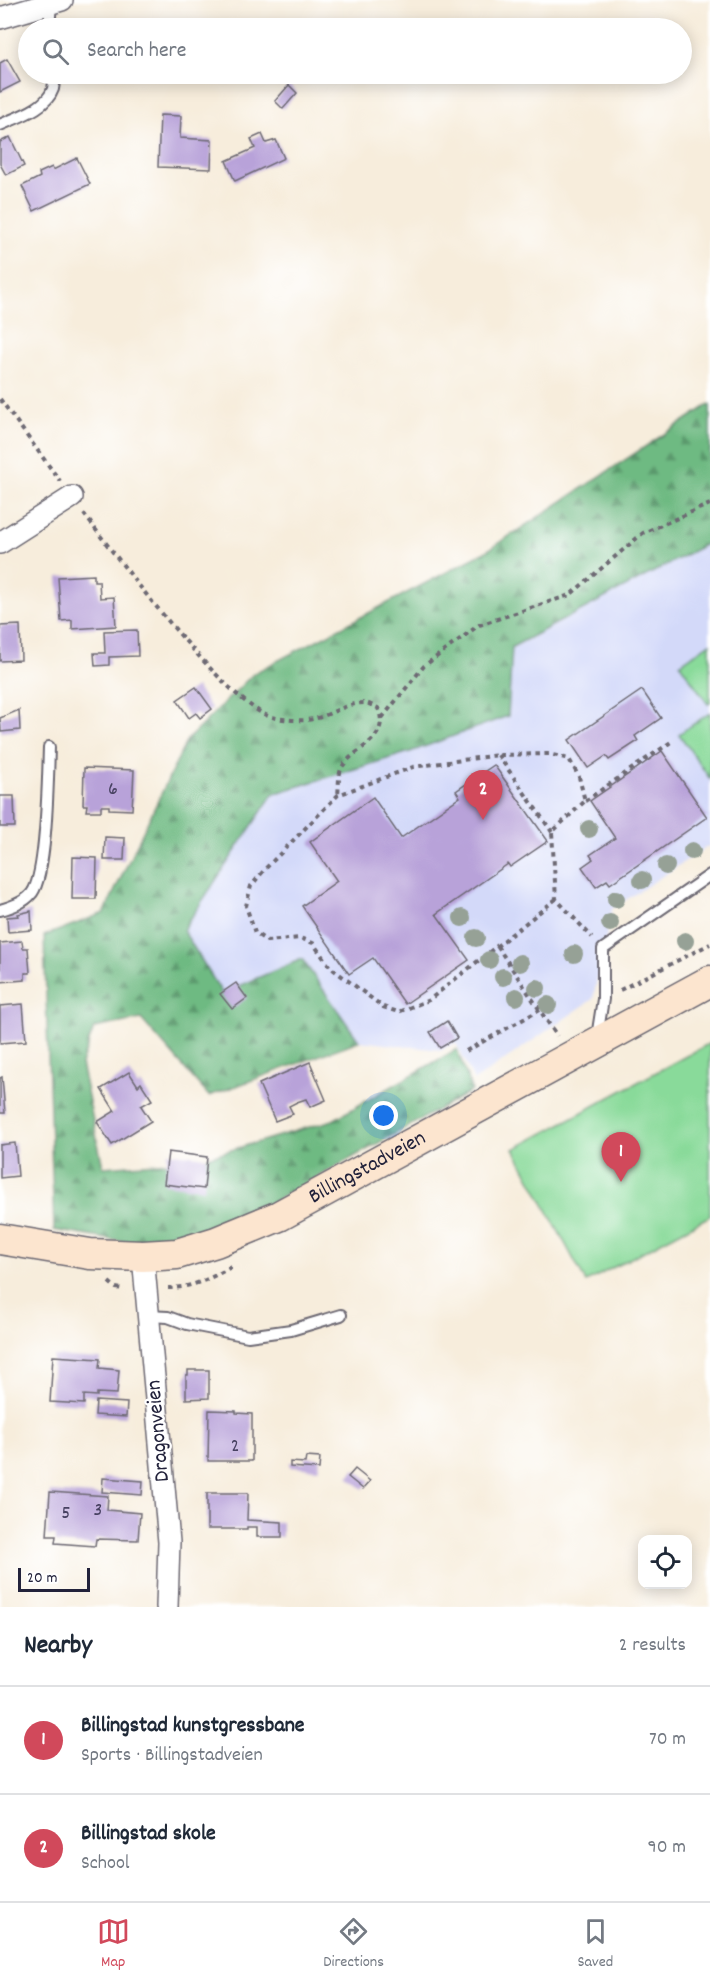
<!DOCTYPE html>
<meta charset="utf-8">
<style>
body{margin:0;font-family:Dekko,sans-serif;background:#f6f6f7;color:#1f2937}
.controls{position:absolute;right:18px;bottom:18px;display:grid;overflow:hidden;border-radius:12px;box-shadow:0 3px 15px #0003}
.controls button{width:54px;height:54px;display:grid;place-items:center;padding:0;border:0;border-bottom:2px solid #e0e1e3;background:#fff;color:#1f2937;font:30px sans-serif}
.scale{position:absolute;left:18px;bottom:15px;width:72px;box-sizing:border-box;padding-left:6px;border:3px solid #22223b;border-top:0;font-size:16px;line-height:21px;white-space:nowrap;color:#22223b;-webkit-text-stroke:4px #fff;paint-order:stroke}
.you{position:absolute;left:384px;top:1116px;width:21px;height:21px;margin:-15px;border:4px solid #fff;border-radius:50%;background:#1a73e8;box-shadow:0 0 0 9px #1a73e833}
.badge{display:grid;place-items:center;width:39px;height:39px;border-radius:50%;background:#d1495b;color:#fff;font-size:20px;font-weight:700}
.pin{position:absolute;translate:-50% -50px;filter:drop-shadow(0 2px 3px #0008)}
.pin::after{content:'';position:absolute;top:32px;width:21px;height:18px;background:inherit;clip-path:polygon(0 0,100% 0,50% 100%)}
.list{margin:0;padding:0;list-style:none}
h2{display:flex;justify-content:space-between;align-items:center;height:78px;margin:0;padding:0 24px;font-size:26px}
h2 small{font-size:20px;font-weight:400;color:#747a83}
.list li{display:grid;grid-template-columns:39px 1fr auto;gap:18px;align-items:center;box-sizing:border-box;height:108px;padding:0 24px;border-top:2px solid #e0e1e3}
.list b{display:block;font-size:22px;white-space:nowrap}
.list p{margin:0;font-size:20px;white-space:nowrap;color:#747a83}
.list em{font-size:20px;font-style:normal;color:#747a83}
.icon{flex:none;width:33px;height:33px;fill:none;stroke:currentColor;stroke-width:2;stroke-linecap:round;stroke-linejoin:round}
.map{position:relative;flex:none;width:710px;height:1607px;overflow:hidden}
.search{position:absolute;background:#fff;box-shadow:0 3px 15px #0003;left:18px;right:18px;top:18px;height:66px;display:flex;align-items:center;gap:15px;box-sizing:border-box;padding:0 21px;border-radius:33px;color:#747a83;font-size:22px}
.sheet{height:294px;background:#fff}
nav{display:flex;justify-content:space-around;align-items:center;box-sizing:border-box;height:84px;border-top:2px solid #e0e1e3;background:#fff;font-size:16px;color:#747a83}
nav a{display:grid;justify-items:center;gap:3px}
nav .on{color:#d1495b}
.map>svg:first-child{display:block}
</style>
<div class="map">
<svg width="710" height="1607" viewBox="0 0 710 1607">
<defs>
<pattern id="forest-firs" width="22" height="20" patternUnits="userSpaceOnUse" patternTransform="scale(1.5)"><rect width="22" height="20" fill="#6eba82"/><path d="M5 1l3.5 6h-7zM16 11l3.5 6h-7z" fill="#5a976c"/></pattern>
</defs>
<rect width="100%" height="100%" fill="#fff"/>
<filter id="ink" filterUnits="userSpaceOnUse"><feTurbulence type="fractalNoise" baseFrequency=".0167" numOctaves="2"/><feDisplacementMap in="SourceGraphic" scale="12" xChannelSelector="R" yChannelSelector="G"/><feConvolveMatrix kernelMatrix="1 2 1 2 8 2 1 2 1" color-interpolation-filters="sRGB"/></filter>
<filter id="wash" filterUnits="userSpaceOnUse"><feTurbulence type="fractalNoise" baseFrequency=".008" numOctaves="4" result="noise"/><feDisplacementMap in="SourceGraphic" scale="24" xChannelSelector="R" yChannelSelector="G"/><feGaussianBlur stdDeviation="1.35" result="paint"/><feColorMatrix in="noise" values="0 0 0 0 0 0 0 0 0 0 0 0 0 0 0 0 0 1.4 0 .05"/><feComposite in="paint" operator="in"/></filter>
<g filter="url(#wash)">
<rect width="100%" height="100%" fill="#f7eddc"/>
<polygon fill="#d3d9f9" points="708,543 710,545 710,845 612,909 593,999 474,1081 456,1043 440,1050 359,1041 302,959 222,993 183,930 273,794 410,752 512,648"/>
<polygon fill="url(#forest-firs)" stroke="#486e5e" stroke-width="1.5" points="710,404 710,543 708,543 512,647 508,716 410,752 273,794 183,930 222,993 302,959 359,1041 209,1096 141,1019 94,1028 81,1064 103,1167 197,1160 333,1120 457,1049 472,1091 262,1208 213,1230 172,1240 137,1244 54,1230 44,936 104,913 187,740 254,673 485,552"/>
<g fill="#89da9a" stroke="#567e6a" stroke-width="1.5">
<polygon points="710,643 710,703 708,704 680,664"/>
<polygon points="710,713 710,779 679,734"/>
<polygon points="710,1043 710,1216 586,1282 514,1149"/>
</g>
<g id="blocks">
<g fill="#b8a2d9">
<polygon points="7,59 20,82 0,92 0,63"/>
<polygon points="289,85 297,93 283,109 275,101"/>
<polygon points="160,115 181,116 180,138 212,140 211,169 158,167"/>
<polygon points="262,134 266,143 276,140 284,158 235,181 226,161 255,148 251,139"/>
<polygon points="10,137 24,166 6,175 0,164 0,142"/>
<polygon points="77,158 90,184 34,211 22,186 40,177 39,173 52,167 53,170"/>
<polygon points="94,575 94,581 99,581 100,598 114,597 116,626 72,629 72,620 61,621 58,577"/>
<polygon points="20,625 21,660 0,661 0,626"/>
<polygon points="137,630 138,656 109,657 109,665 95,666 94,653 105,653 104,631"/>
<polygon points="196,687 212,709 200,718 196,713 189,718 177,700"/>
<polygon points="642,690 661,718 635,736 638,741 609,760 606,756 588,768 569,740"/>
<polygon points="19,710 20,730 1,732 0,718"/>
<polygon points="662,751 707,817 610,884 607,880 596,887 582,867 593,859 590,855 615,838 590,801"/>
<polygon points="494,765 548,841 510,867 508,864 436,914 469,960 405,1004 373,958 349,974 302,906 337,881 310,842 373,797 401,838 460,797 456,791"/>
<polygon points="84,768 134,770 132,810 109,809 109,806 101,806 101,811 86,811 87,805 83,805"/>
<polygon points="0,796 14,796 15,827 0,827"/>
<polygon points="105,837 125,838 124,860 104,860"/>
<polygon points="73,857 97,858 96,899 72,899"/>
<polygon points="31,911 32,930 8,932 7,917 19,916 18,914"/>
<polygon points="22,941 23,948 28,948 30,973 25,973 25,980 0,982 0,943"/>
<polygon points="236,983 247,998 232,1009 220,994"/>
<polygon points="23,1004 26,1041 0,1043 0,1006"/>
<polygon points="447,1021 457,1038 440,1048 430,1032"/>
<polygon points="310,1062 326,1100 310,1107 306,1099 297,1102 289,1106 293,1114 275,1121 259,1084"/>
<polygon points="129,1072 138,1086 141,1083 152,1100 141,1106 151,1121 112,1145 97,1122 115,1111 101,1089"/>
<polygon points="2,1077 5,1113 0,1113 0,1078"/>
<polygon points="15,1143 18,1176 0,1178 0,1145"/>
<polygon points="168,1152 207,1157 204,1189 164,1184"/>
<polygon points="53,1356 100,1359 99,1368 119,1370 117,1394 97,1393 97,1396 84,1395 84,1404 50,1402"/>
<polygon points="188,1370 209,1370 209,1398 186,1399 186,1375 188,1375"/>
<polygon points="96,1401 127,1403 126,1417 95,1415"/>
<polygon points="209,1410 236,1411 236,1413 252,1414 252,1461 208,1461"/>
<polygon points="306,1457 320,1458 319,1469 290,1467 290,1462 305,1463"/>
<polygon points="355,1469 370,1481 363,1489 348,1477"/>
<polygon points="103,1478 143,1481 142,1495 102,1492"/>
<polygon points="50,1492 108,1496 107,1510 140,1513 138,1540 96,1539 95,1546 55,1543 56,1536 47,1536"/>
<polygon points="207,1493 248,1493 247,1520 282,1522 282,1537 257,1537 257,1527 247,1527 247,1529 207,1529"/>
</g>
</g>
</g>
<g filter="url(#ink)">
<use href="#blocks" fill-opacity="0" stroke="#6d6973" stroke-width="1.5"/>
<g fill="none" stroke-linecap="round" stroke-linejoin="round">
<defs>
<g id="service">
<polyline points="49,28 51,4"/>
<path d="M0 125C17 117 46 109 53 89 54 84 54 78 55 74"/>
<path d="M0 910C11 907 24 903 32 893 47 873 48 776 49 747"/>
<polyline points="597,1037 603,999 603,949 710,875"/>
<polyline points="148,1316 168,1317 187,1324 248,1336 291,1330 341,1315"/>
</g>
<g id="minor">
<polyline points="0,18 62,0"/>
<polyline points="0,543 72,497"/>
<polyline points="143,1256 169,1542 167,1607"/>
</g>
<g id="secondary">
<path id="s1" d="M0 1239 90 1254 143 1256 177 1254 216 1242 279 1216 710 981"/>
</g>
</defs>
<use href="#service" stroke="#6d6973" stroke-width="14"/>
<use href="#minor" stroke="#6d6973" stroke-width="24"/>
<use href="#secondary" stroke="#6d6973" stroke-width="33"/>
<g stroke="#6d6973" stroke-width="4" stroke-dasharray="4.5 4.5" stroke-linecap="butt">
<polyline points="0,399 60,481"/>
<path d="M84 514C113 553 231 709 272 717 285 720 304 722 317 718 332 714 349 702 365 703 369 703 374 707 378 708 391 740 356 746 342 767 338 774 339 787 338 795"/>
<polyline points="382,718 424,666 479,625 570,595 643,533 710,504"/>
<polyline points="498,755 552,832"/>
<polyline points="585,801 671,742"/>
<polyline points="556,899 429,1000 398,1012 383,1007 330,967 313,943 300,938 267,941 255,933 246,906 251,886 266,868 338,795 413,767 498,755 549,754 569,759 579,777 585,801 552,832 556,899 592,937"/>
<polyline points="497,946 557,1036"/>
<polyline points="620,990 710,944"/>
<polyline points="466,1051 540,1010"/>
<polyline points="109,1282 116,1288 123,1289"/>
<path d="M168 1288C192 1288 211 1278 231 1267"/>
</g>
<use href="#service" stroke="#fff" stroke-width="10"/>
<use href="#minor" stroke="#fff" stroke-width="21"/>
<use href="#secondary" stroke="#fce5cf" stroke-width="30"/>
</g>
<g fill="#96a196">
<circle cx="589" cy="829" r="9"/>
<circle cx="692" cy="851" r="9"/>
<circle cx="666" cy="866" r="9"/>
<circle cx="642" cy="880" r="9"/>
<circle cx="616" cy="899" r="9"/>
<circle cx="462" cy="918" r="9"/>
<circle cx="610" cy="923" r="9"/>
<circle cx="476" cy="938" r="9"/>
<circle cx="685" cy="941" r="9"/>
<circle cx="574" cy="954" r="9"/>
<circle cx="489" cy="960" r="9"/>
<circle cx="520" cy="963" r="9"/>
<circle cx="503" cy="977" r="9"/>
<circle cx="537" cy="988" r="9"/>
<circle cx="516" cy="997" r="9"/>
<circle cx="548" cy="1005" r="9"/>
</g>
</g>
<g text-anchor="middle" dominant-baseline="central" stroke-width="4.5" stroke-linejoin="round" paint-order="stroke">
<g font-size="20" fill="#484262">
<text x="113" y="790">6</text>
<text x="235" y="1447">2</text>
<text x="98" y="1511">3</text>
<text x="66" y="1514">5</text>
</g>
<g font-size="22" fill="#22223b" stroke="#fff">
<text stroke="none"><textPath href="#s1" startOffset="388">Billingstadveien</textPath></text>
<text transform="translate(159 1431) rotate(-95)">Dragonveien</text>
</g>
</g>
</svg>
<div class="controls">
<button><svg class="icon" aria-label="locate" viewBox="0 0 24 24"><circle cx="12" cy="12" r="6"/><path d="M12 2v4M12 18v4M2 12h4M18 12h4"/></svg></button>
</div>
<div class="scale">20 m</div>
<div class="you"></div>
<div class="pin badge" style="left:621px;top:1182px">1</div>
<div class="pin badge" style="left:483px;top:820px">2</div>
<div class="search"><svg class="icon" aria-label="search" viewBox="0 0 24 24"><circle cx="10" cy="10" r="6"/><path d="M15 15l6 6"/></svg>Search here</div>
</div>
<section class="sheet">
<h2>Nearby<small>2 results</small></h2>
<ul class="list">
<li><span class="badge">1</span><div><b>Billingstad kunstgressbane</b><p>Sports · Billingstadveien</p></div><em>70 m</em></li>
<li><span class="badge">2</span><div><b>Billingstad skole</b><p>School</p></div><em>90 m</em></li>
</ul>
</section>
<nav>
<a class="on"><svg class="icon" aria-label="map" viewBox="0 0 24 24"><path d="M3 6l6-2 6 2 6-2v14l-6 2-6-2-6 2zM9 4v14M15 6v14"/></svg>Map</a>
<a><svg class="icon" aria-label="directions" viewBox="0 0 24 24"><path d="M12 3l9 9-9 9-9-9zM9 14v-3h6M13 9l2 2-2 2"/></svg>Directions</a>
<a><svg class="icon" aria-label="saved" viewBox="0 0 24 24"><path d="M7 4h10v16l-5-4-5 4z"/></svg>Saved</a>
</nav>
